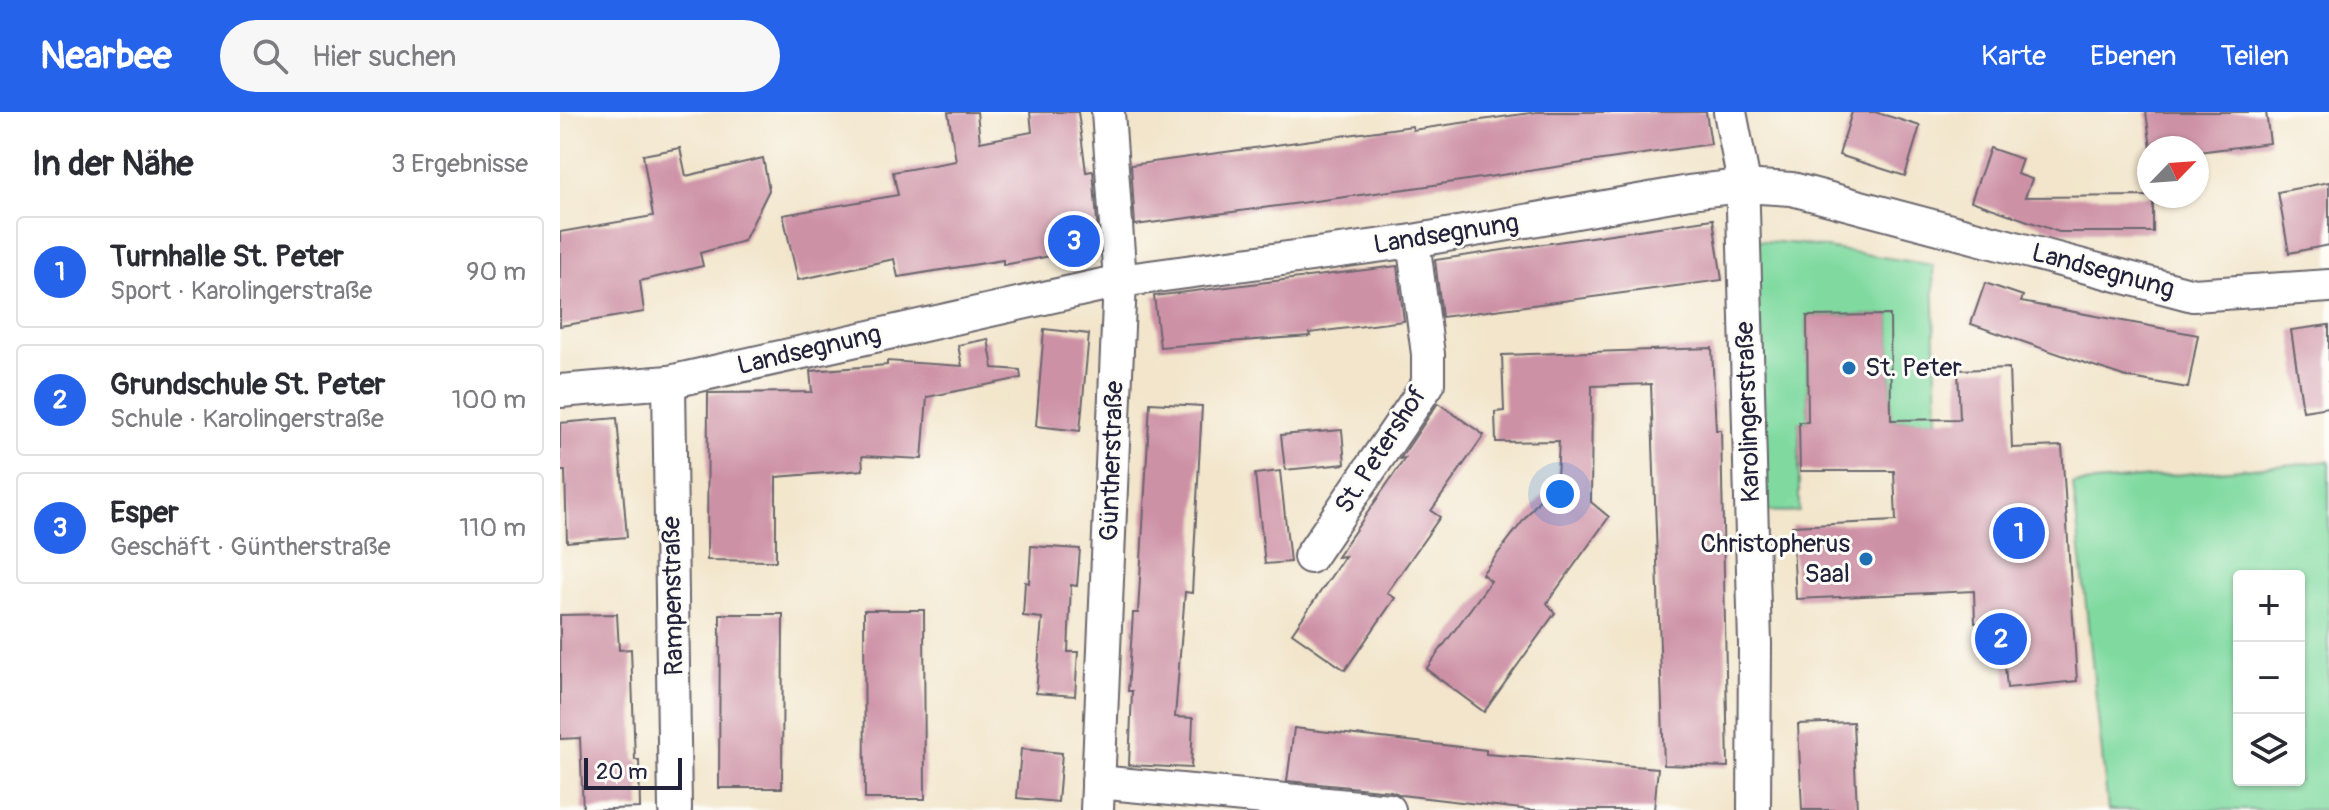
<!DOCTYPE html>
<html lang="de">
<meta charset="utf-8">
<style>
body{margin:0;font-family:Pangolin,sans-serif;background:#f7f7f7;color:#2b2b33}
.controls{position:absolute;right:24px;bottom:24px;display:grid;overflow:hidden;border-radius:8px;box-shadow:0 2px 6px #0004}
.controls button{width:72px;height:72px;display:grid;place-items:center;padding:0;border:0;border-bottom:2px solid #e1e1e2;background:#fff;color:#2b2b33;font:40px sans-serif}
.compass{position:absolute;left:1577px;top:24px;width:72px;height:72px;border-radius:50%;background:#fff;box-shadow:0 2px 6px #0004;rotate:65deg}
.scale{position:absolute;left:24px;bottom:20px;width:98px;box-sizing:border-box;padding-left:8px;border:4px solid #22223b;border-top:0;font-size:22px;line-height:28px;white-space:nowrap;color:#22223b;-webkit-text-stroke:6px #fdfcf7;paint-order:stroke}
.you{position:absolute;left:1000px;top:382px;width:28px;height:28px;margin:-20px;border:6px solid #fff;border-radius:50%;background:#1a73e8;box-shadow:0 0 0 12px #1a73e833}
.badge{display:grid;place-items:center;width:52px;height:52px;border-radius:50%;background:#2563eb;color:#fff;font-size:26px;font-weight:700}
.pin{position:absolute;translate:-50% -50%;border:4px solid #fff;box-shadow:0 2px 8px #0006}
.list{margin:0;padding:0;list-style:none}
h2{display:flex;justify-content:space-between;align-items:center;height:104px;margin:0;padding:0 32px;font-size:34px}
h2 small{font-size:26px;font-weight:400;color:#7c7c81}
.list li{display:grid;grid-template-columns:52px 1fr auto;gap:24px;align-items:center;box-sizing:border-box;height:112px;margin:0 16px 16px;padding:0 16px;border:2px solid #e1e1e2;border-radius:8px}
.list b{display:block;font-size:30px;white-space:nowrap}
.list p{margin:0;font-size:26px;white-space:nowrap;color:#7c7c81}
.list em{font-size:26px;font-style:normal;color:#7c7c81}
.icon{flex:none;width:44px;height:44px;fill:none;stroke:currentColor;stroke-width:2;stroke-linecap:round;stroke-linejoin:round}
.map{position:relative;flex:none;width:1769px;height:698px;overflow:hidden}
header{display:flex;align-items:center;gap:48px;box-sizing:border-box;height:112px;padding:0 40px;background:#2563eb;color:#fff}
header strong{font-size:38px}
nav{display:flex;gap:44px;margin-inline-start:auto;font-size:28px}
.search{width:560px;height:72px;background:#f7f7f7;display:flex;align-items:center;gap:20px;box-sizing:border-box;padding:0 28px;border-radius:44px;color:#7c7c81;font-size:30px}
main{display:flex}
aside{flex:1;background:#fff}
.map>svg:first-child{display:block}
</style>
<header>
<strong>Nearbee</strong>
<div class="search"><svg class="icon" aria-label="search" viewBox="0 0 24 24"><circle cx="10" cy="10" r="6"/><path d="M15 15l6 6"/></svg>Hier suchen</div>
<nav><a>Karte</a><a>Ebenen</a><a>Teilen</a></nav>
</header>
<main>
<aside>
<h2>In der Nähe<small>3 Ergebnisse</small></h2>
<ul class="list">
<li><span class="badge">1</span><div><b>Turnhalle St. Peter</b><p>Sport · Karolingerstraße</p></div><em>90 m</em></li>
<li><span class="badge">2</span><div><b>Grundschule St. Peter</b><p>Schule · Karolingerstraße</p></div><em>100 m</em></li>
<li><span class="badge">3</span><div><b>Esper</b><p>Geschäft · Güntherstraße</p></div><em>110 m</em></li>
</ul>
</aside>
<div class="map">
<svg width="1769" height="698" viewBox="0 0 1769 698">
<rect width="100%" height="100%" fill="#fdfcf7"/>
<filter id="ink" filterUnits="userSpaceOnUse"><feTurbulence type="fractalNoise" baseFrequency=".0125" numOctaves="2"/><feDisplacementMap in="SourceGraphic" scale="16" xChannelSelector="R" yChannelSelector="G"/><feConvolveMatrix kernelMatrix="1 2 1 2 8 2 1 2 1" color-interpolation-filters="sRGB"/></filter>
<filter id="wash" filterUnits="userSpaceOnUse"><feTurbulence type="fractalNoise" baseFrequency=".006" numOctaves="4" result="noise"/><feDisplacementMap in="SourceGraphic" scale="32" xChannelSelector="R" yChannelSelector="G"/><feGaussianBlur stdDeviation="1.8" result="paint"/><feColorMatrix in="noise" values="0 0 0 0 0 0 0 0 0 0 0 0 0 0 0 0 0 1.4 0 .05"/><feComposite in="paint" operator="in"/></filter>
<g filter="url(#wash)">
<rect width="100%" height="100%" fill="#f2e5cb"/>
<g fill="#80daa0" stroke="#517e6e" stroke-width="2" fill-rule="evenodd">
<polygon points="1193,128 1241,132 1373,153 1377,308 1331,308 1330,203 1247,204 1248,310 1239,310 1239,400 1196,399"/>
<path d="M1769 349V698H1548L1513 372ZM1679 464H1739V668H1679Z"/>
</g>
<g id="blocks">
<g fill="#cd91a6">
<polygon points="388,0 417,0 420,30 472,20 470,0 518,0 526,60 533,59 538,123 527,137 443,153 443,148 338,165 334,147 238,168 223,103 338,83 333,60 396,49"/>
<polygon points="977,0 1146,0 1151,32 860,75 575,113 571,53 852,14 853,18"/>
<polygon points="1292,0 1315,0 1360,14 1345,64 1279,43"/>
<polygon points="1586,0 1706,0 1710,31 1637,40 1637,36 1591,36"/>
<polygon points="120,36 126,64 203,46 209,78 184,129 140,141 143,154 80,169 84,200 0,214 0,120 93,104 83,43"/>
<polygon points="1430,36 1462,47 1457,62 1472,67 1465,85 1593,84 1593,120 1499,120 1411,89"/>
<polygon points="1769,70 1769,133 1729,141 1718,80"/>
<polygon points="1153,107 1162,168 882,205 875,148"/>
<polygon points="837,154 844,209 749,221 750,224 600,235 594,184"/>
<polygon points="1425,171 1463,184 1461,190 1638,223 1628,276 1566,265 1411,212"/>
<polygon points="1330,203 1331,308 1400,307 1398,258 1449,256 1452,336 1502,334 1517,569 1447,576 1441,510 1415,511 1414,479 1236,487 1232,414 1336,409 1334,359 1240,359 1239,310 1248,310 1247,204"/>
<polygon points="1769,213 1769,295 1743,299 1731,218"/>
<polygon points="484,217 529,222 520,319 476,314"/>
<polygon points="428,227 433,256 460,258 461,266 367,285 362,347 302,344 303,358 216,365 216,449 147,448 148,281 252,280 250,259 327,253 327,249 402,254 398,233"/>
<polygon points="1152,236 1156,318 1161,318 1168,655 1104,653 1091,272 1032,274 1031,390 1049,405 987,491 995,501 924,600 866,557 931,469 922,462 997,365 999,329 936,330 935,300 944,299 942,243"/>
<polygon points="590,291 642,294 632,481 625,480 615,605 633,606 631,656 569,653 572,579 568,579 573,501 578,501"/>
<polygon points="878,291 924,323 871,399 880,405 827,481 835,486 785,558 732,521 785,444 777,445 845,346 840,347"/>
<polygon points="57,306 67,425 7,430 5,359 0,359 0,311"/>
<polygon points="782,318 785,352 725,358 721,323"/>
<polygon points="720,359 730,450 705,452 695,362"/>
<polygon points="471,434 520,437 517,474 511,473 508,540 518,540 515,584 476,581 482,506 463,504 465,470 469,471"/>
<polygon points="304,498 364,498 365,687 305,687"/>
<polygon points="57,502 59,538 71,537 75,648 79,648 80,696 23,698 20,626 0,627 0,503"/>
<polygon points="160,502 223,502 222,676 159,676"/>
<polygon points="1293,610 1297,698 1242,698 1238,612"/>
<polygon points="734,616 926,638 926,642 1098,656 1094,698 970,698 841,683 831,679 727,669"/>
<polygon points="461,637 502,641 498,690 457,686"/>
</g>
</g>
</g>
<g filter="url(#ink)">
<use href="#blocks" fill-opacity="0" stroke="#6b666d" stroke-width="2"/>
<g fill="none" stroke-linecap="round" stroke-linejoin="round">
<defs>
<g id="minor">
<polyline points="1170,0 1182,61 1195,532 1194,698"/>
<polyline points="109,270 115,698"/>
<polyline points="0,279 109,270 560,169 853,129 1129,80 1181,74 1232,77 1633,183 1769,174"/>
<polyline points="750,445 868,272 868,242 853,129"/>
<polyline points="538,670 829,698"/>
<polyline points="537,698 560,169 548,0"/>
</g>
</defs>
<use href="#minor" stroke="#6b666d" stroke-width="36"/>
<use href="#minor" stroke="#fff" stroke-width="32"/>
</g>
</g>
<g fill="#1f6fb2" stroke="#fdfcf7" stroke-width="3">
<circle cx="1289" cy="256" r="8"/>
<circle cx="1306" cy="447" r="8"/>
</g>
<g text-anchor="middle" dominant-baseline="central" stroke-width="6" stroke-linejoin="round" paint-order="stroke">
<g font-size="26" fill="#22223b" stroke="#fdfcf7">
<text transform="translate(886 122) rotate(-9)">Landsegnung</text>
<text transform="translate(1543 159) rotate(15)">Landsegnung</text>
<text transform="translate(249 238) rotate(-13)">Landsegnung</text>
<text transform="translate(1188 300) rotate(-92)">Karolingerstraße</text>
<text transform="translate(821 338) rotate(-57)">St. Petershof</text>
<text transform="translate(552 349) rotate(-88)">Güntherstraße</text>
<text transform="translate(113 484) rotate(-91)">Rampenstraße</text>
</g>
<g font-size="26" fill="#22223b" stroke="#fdfcf7" text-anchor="start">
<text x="1305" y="256">St. Peter</text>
<text x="1290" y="432" text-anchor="end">Christopherus<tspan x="1290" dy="30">Saal</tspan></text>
</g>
</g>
</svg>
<div class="controls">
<button>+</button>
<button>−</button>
<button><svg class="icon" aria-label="layers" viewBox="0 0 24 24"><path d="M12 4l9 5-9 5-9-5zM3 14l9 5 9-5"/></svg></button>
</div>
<svg class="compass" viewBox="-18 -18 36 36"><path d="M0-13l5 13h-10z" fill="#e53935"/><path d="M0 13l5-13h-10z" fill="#7c7c81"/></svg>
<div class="scale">20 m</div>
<div class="you"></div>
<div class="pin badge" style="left:1459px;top:421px">1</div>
<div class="pin badge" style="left:1441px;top:527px">2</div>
<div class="pin badge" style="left:514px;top:129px">3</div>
</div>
</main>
